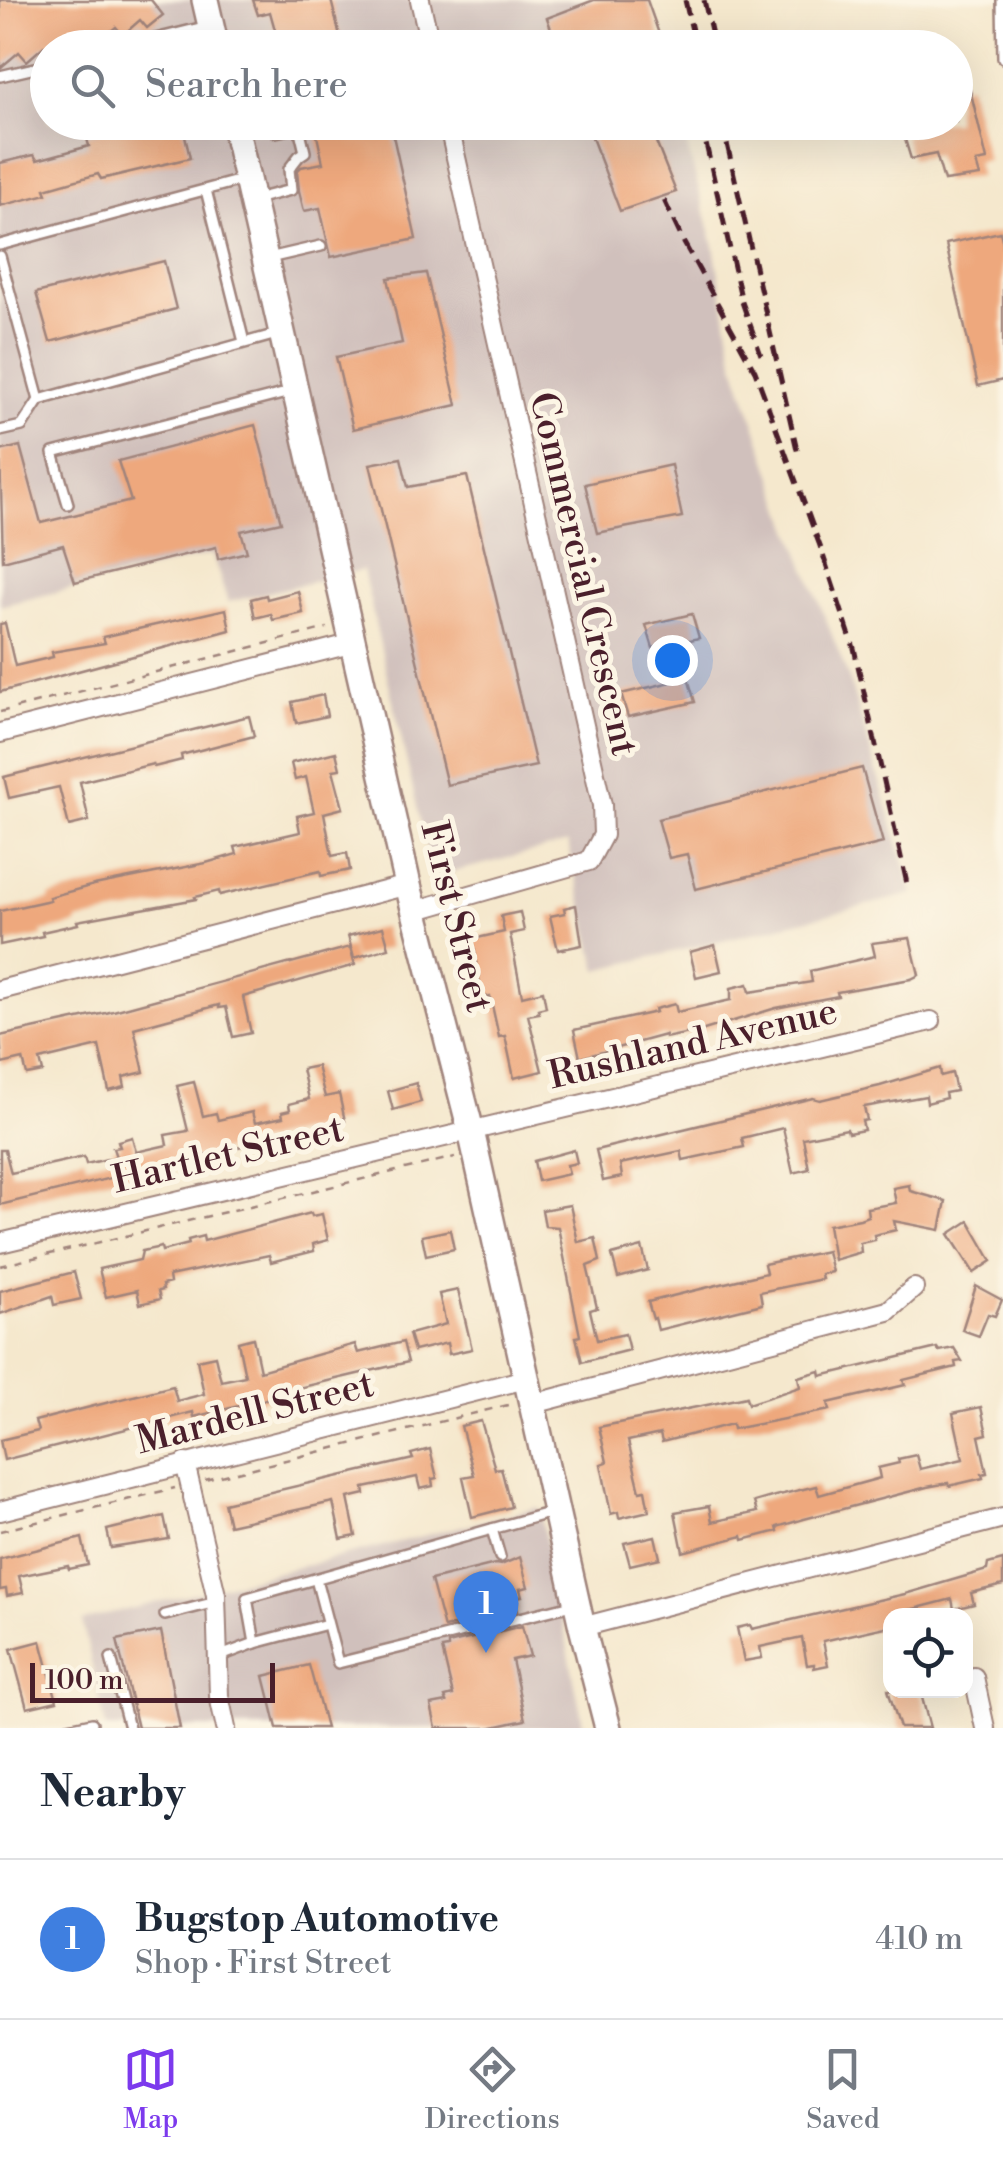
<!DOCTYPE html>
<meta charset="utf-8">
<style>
body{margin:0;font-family:"Libre Bodoni",serif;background:#f2f2f3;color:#1f2937}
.controls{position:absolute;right:30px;bottom:30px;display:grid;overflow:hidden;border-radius:20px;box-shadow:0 10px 40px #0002}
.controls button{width:90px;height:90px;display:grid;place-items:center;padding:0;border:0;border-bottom:2px solid #e0e1e3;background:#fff;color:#1f2937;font:50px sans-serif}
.scale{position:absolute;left:30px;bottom:25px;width:245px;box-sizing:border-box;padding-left:10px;border:5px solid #4a1f2b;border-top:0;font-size:28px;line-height:35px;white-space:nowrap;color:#4a1f2b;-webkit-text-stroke:8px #fcf5e5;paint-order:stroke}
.you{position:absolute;left:672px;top:660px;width:35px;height:35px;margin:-25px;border:8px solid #fff;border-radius:50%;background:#1a73e8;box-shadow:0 0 0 15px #1a73e833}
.badge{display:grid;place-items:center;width:65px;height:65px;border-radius:50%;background:#7c3aed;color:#fff;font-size:32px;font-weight:700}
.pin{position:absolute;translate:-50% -82px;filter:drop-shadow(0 2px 5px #0008)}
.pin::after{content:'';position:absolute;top:52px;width:35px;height:30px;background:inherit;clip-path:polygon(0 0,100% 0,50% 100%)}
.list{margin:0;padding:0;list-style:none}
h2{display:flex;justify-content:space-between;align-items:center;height:130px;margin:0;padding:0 40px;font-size:42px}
h2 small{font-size:32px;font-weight:400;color:#747a83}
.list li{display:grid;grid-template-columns:65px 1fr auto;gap:30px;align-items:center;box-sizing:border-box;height:160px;padding:0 40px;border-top:2px solid #e0e1e3}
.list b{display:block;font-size:38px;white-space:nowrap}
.list p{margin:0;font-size:32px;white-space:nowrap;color:#747a83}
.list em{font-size:32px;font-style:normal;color:#747a83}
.icon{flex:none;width:55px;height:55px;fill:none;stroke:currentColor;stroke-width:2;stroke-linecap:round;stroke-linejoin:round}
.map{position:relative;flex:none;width:1003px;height:1728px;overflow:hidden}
.search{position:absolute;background:#fff;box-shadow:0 10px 40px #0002;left:30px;right:30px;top:30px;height:110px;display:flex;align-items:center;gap:25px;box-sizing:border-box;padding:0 35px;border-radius:55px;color:#747a83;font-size:38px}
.sheet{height:290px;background:#fff}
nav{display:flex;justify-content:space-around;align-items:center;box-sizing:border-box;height:140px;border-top:2px solid #e0e1e3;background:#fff;font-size:28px;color:#747a83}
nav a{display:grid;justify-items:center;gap:5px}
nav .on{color:#7c3aed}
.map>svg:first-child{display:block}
</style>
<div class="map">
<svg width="1003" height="1728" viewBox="0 0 1003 1728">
<rect width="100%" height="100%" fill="#fcf5e5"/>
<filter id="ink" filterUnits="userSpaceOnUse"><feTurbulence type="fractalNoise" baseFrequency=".01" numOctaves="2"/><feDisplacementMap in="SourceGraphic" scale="20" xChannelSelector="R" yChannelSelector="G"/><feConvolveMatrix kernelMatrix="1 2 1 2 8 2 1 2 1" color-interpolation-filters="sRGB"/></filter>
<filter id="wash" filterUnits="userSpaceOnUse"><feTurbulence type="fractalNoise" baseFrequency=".0048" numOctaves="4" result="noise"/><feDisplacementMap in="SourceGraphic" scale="40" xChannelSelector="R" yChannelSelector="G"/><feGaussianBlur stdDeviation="2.25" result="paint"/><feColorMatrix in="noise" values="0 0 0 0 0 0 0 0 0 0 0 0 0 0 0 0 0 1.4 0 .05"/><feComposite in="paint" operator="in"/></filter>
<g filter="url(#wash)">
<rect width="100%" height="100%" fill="#f5e8cd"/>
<g fill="#d0c0bc">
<polygon points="0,0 649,0 662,47 48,48 48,122 681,123 714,246 735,365 790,527 849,679 913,894 598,970 568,843 433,877 363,570 228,602 212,554 0,606"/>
<polygon points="539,1507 584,1728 106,1728 82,1621"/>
</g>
<g id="blocks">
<g fill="#eea87d">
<polygon points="0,0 151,0 163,15 147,28 140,20 123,35 116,27 99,41 92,33 75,48 68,39 58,48 44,46 27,61 19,52 0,68"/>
<polygon points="253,0 331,0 343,48 280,48 270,12 258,15"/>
<polygon points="594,0 647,0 664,48 558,48 547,18"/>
<polygon points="969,85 987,160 976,162 980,176 944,181 936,154 911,159 904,136 918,133 916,122 956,122 956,88"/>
<polygon points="111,122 182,122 190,158 101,179 98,174 45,189 47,194 0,206 0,163 34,155 37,160 89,146 86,135 113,128"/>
<polygon points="314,122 390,122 416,239 331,257 320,208 304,211 299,191 297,171 301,167 323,163"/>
<polygon points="586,122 648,122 676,192 620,211"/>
<polygon points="1000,232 1003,243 1003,380 978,386 946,244"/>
<polygon points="164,261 176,309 50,342 36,293"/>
<polygon points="426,273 457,405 353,429 336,357 402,343 388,278"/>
<polygon points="255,425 281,522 241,531 247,552 218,559 216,547 75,582 63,545 3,561 0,451 20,446 41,523 131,501 118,461"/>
<polygon points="401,458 408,487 467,476 536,766 447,785 370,464"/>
<polygon points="671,465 682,517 597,533 585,484"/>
<polygon points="298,591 303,613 273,620 271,614 255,618 251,599 266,595 267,599"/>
<polygon points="226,609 230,630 0,692 0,624 5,623 15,666 53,657 52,652 105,643 103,637"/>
<polygon points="692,614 699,638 653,648 646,625"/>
<polygon points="688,678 695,702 628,717 621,694"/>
<polygon points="323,695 327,716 296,723 292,702"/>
<polygon points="249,716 254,736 181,755 182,760 154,767 153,764 80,782 89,821 69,826 59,787 9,798 4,777"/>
<polygon points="336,752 340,769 333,770 343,808 324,813 332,856 347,853 350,870 321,876 320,871 220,895 219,891 195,897 196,899 77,921 78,924 42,932 43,936 0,945 0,911 50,900 49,897 94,885 206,863 237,854 235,847 300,832 297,816 314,812 306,777 295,780 291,763"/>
<polygon points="862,768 883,843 696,889 687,854 669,858 658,819"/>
<polygon points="576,905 582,945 558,950 550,916 565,913 564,908"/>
<polygon points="520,912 524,931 510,934 522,996 543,991 546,1007 538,1009 539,1013 528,1015 542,1071 514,1078 505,1036 499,1037 490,996 482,998 473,939 504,932 501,916"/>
<polygon points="383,927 389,948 354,958 348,936"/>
<polygon points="910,938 919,975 911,979 837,992 838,996 776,1008 704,1030 665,1038 665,1035 580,1058 574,1030 656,1012 655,1009 675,1004 677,1012 731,1000 731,988 748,984 750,992 812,982 810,971 875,956 872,943"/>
<polygon points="715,945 721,971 696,977 690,952"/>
<polygon points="350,947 355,965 243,997 251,1033 233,1037 226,1007 219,1008 219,1005 134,1028 144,1072 123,1077 125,1087 109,1091 99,1046 40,1060 43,1072 27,1075 23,1059 2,1064 0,1036 106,1013"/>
<polygon points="317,1066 325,1097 339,1094 345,1121 0,1205 0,1150 5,1150 11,1173 84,1157 86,1164 116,1157 113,1148 120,1147 118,1141 132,1137 136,1152 167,1145 165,1135 188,1131 177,1086 194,1082 203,1116 216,1113 218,1120 252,1112 255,1123 283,1117 282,1112 290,1110 289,1104 309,1099 302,1069"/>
<polygon points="940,1068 941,1076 952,1073 956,1091 945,1093 946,1098 927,1103 926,1096 864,1107 867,1120 862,1121 864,1130 848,1133 847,1129 803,1138 809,1169 793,1173 783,1128 742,1138 744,1147 683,1160 681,1151 620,1164 622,1177 603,1181 596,1150 813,1098 820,1100 880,1086"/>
<polygon points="416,1083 421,1102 393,1110 388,1091"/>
<polygon points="574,1150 577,1163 567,1165 569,1174 538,1181 534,1161"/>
<polygon points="909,1185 910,1191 946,1201 940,1230 894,1221 896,1230 874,1235 875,1240 860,1243 861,1252 834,1260 828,1225 860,1219 868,1216 867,1208 896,1203 893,1188"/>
<polygon points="570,1205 578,1242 595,1238 600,1261 587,1266 597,1308 590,1310 597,1340 625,1334 629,1350 582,1362 576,1337 580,1336 558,1227 545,1226 542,1210"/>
<polygon points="311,1213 312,1216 322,1214 328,1240 313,1244 314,1251 271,1262 269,1255 169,1276 170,1283 162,1285 163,1290 158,1291 160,1299 140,1304 137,1290 106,1297 99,1269 140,1260 142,1251 161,1247 162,1251 189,1244 188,1240 203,1236 204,1241"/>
<polygon points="969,1221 992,1261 974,1273 949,1234"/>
<polygon points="450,1230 454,1249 426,1255 422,1236"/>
<polygon points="642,1247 648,1270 618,1278 612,1255"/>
<polygon points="827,1251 832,1272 821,1274 822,1279 760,1292 762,1304 658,1330 655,1318 653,1319 648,1302 766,1273 764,1264"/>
<polygon points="74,1272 81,1299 54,1305 52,1296 0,1314 0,1291"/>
<polygon points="976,1286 1002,1300 995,1316 988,1314 979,1336 962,1330"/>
<polygon points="458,1290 472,1349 449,1354 447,1343 414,1351 409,1334 446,1324 439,1294"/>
<polygon points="253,1338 260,1371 355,1344 358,1353 403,1342 408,1362 290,1390 263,1400 194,1417 193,1412 4,1460 0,1440 38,1431 35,1421 173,1386 177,1401 204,1394 197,1360 215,1356 221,1381 245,1376 238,1342"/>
<polygon points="937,1348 939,1351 954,1348 962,1361 955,1362 956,1367 903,1380 905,1385 828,1403 830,1410 733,1429 732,1424 662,1442 660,1434 628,1441 640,1491 645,1490 649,1511 619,1518 618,1512 611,1514 601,1464 607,1462 599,1427 746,1397 748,1404 800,1387 798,1377 820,1371 821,1376"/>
<polygon points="981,1407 987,1434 979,1436 987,1473 982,1474 983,1478 949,1486 948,1483 927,1487 804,1519 777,1527 778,1531 743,1540 742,1536 683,1552 675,1512 709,1506 712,1522 757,1512 754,1502 775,1496 816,1486 819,1495 880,1478 878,1468 899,1463 898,1459 916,1455 920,1469 963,1459 953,1413"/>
<polygon points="481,1421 495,1469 501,1468 511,1507 472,1517 463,1477 474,1475 461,1426"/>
<polygon points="430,1449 437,1478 432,1479 433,1486 420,1489 417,1477 364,1488 365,1494 348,1498 356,1536 341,1539 333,1502 229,1525 224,1503 413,1459 411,1454"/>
<polygon points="164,1516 169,1539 111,1548 107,1530"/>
<polygon points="655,1536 660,1558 630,1565 624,1543"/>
<polygon points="82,1538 88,1565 69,1569 68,1566 19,1576 23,1593 7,1596 6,1589 0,1590 0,1559"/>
<polygon points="520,1557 528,1587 520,1589 522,1596 514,1598 518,1610 444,1628 431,1580 495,1564 501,1565"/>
<polygon points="1003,1560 1003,1585 971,1593 974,1604 954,1609 952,1599 890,1615 890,1626 823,1641 828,1665 814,1668 814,1664 807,1665 802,1638 760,1647 762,1658 744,1661 737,1628 750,1625 752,1629 905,1594 987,1570 988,1564"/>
<polygon points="522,1626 530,1656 512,1660 525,1720 488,1728 436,1728 431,1705 447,1702 445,1697 453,1695 442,1649 448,1648 448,1644"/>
<polygon points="161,1631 180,1728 138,1728 117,1640"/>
<polygon points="41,1641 57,1701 27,1708 11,1649"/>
<polygon points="309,1665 326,1728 277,1728 264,1676"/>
<polygon points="888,1690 920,1690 930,1728 900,1728"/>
</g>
</g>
</g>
<g filter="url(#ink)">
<use href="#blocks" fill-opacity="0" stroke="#a0847c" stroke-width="2.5"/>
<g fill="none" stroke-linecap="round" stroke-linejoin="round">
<defs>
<g id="lane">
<polyline points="1002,0 1003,58"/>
<polyline points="119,48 208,26"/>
<polyline points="0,76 48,65"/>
<polyline points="206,190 244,342"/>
<polyline points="255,199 291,190 289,169 299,156 305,152 299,127 276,132"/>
<polyline points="0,245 245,179"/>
<polyline points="0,256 39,400 277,334"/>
<polyline points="269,258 321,246"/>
<polyline points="0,431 22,426 39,400"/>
<polyline points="68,504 53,453 294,391"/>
<polyline points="492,1529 500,1557"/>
<polyline points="316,1579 338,1663 572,1605"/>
<polyline points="165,1615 216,1602"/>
<polyline points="327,1624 255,1643 247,1598 552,1512"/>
<polyline points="218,1657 255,1643"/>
<polyline points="111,1658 129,1728"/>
<polyline points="68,1728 92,1723"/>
</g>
<g id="street">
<polyline points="420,0 431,48"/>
<polyline points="0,733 354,643"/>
<polyline points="414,911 589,861 603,835 602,805 448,122"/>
<polyline points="0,990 408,885"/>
<polyline points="0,1243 931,1021"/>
<polyline points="533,1404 888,1311 914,1288"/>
<polyline points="185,1463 216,1595 219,1696 226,1728"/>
<polyline points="0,1511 526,1379"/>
<polyline points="582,1627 1003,1518"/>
<polyline points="974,1677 985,1728"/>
</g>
<g id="secondary">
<polyline points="205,0 216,48"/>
<polyline points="234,122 408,885 471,1131 582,1627 608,1728"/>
</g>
</defs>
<use href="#lane" stroke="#a0847c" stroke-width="14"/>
<use href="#street" stroke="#a0847c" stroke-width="22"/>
<use href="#secondary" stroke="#a0847c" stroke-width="30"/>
<g stroke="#a0847c" stroke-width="2.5" stroke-dasharray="8 8" stroke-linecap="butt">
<polyline points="0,712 327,628"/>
<polyline points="0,1266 455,1157"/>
<polyline points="205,1480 512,1404"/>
<polyline points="0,1531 175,1488"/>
</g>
<use href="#lane" stroke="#fff" stroke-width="9"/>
<use href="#street" stroke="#fff" stroke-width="18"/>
<use href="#secondary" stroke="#fff" stroke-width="25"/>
<g stroke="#4a1f2b" stroke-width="5" stroke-dasharray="15 8" stroke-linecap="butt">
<polyline points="685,0 696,48"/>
<polyline points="704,0 715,48"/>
<polyline points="701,122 742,302 761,355"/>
<polyline points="722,122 798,454"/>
<polyline points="664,200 684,243 755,371 820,546 854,648 908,888"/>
</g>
</g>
</g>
<g text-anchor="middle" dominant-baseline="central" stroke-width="10" stroke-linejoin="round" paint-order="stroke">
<g font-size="38" fill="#4a1f2b" stroke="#fcf5e5">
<text transform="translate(583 574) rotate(77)">Commercial Crescent</text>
<text transform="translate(456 917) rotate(76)">First Street</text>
<text transform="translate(693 1044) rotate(-13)">Rushland Avenue</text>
<text transform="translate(228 1155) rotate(-13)">Hartlet Street</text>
<text transform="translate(255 1413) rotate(-14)">Mardell Street</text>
</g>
</g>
</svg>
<div class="controls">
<button><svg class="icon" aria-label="locate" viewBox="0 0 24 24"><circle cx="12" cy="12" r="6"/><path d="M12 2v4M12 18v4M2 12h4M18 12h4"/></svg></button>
</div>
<div class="scale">100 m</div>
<div class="you"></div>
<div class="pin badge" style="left:486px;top:1653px;background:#3f7fe0">1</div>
<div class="search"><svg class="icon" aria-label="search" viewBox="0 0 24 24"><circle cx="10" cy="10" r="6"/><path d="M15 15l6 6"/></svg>Search here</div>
</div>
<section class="sheet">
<h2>Nearby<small></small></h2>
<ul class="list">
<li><span class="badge" style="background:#3f7fe0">1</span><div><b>Bugstop Automotive</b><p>Shop · First Street</p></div><em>410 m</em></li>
</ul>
</section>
<nav>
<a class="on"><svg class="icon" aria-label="map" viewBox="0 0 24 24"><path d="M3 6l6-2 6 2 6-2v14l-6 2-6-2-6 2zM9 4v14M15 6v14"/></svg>Map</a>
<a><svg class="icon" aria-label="directions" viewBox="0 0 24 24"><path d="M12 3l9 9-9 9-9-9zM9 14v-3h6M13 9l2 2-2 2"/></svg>Directions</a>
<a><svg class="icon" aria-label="saved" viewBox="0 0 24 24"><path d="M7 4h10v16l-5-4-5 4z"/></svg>Saved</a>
</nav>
